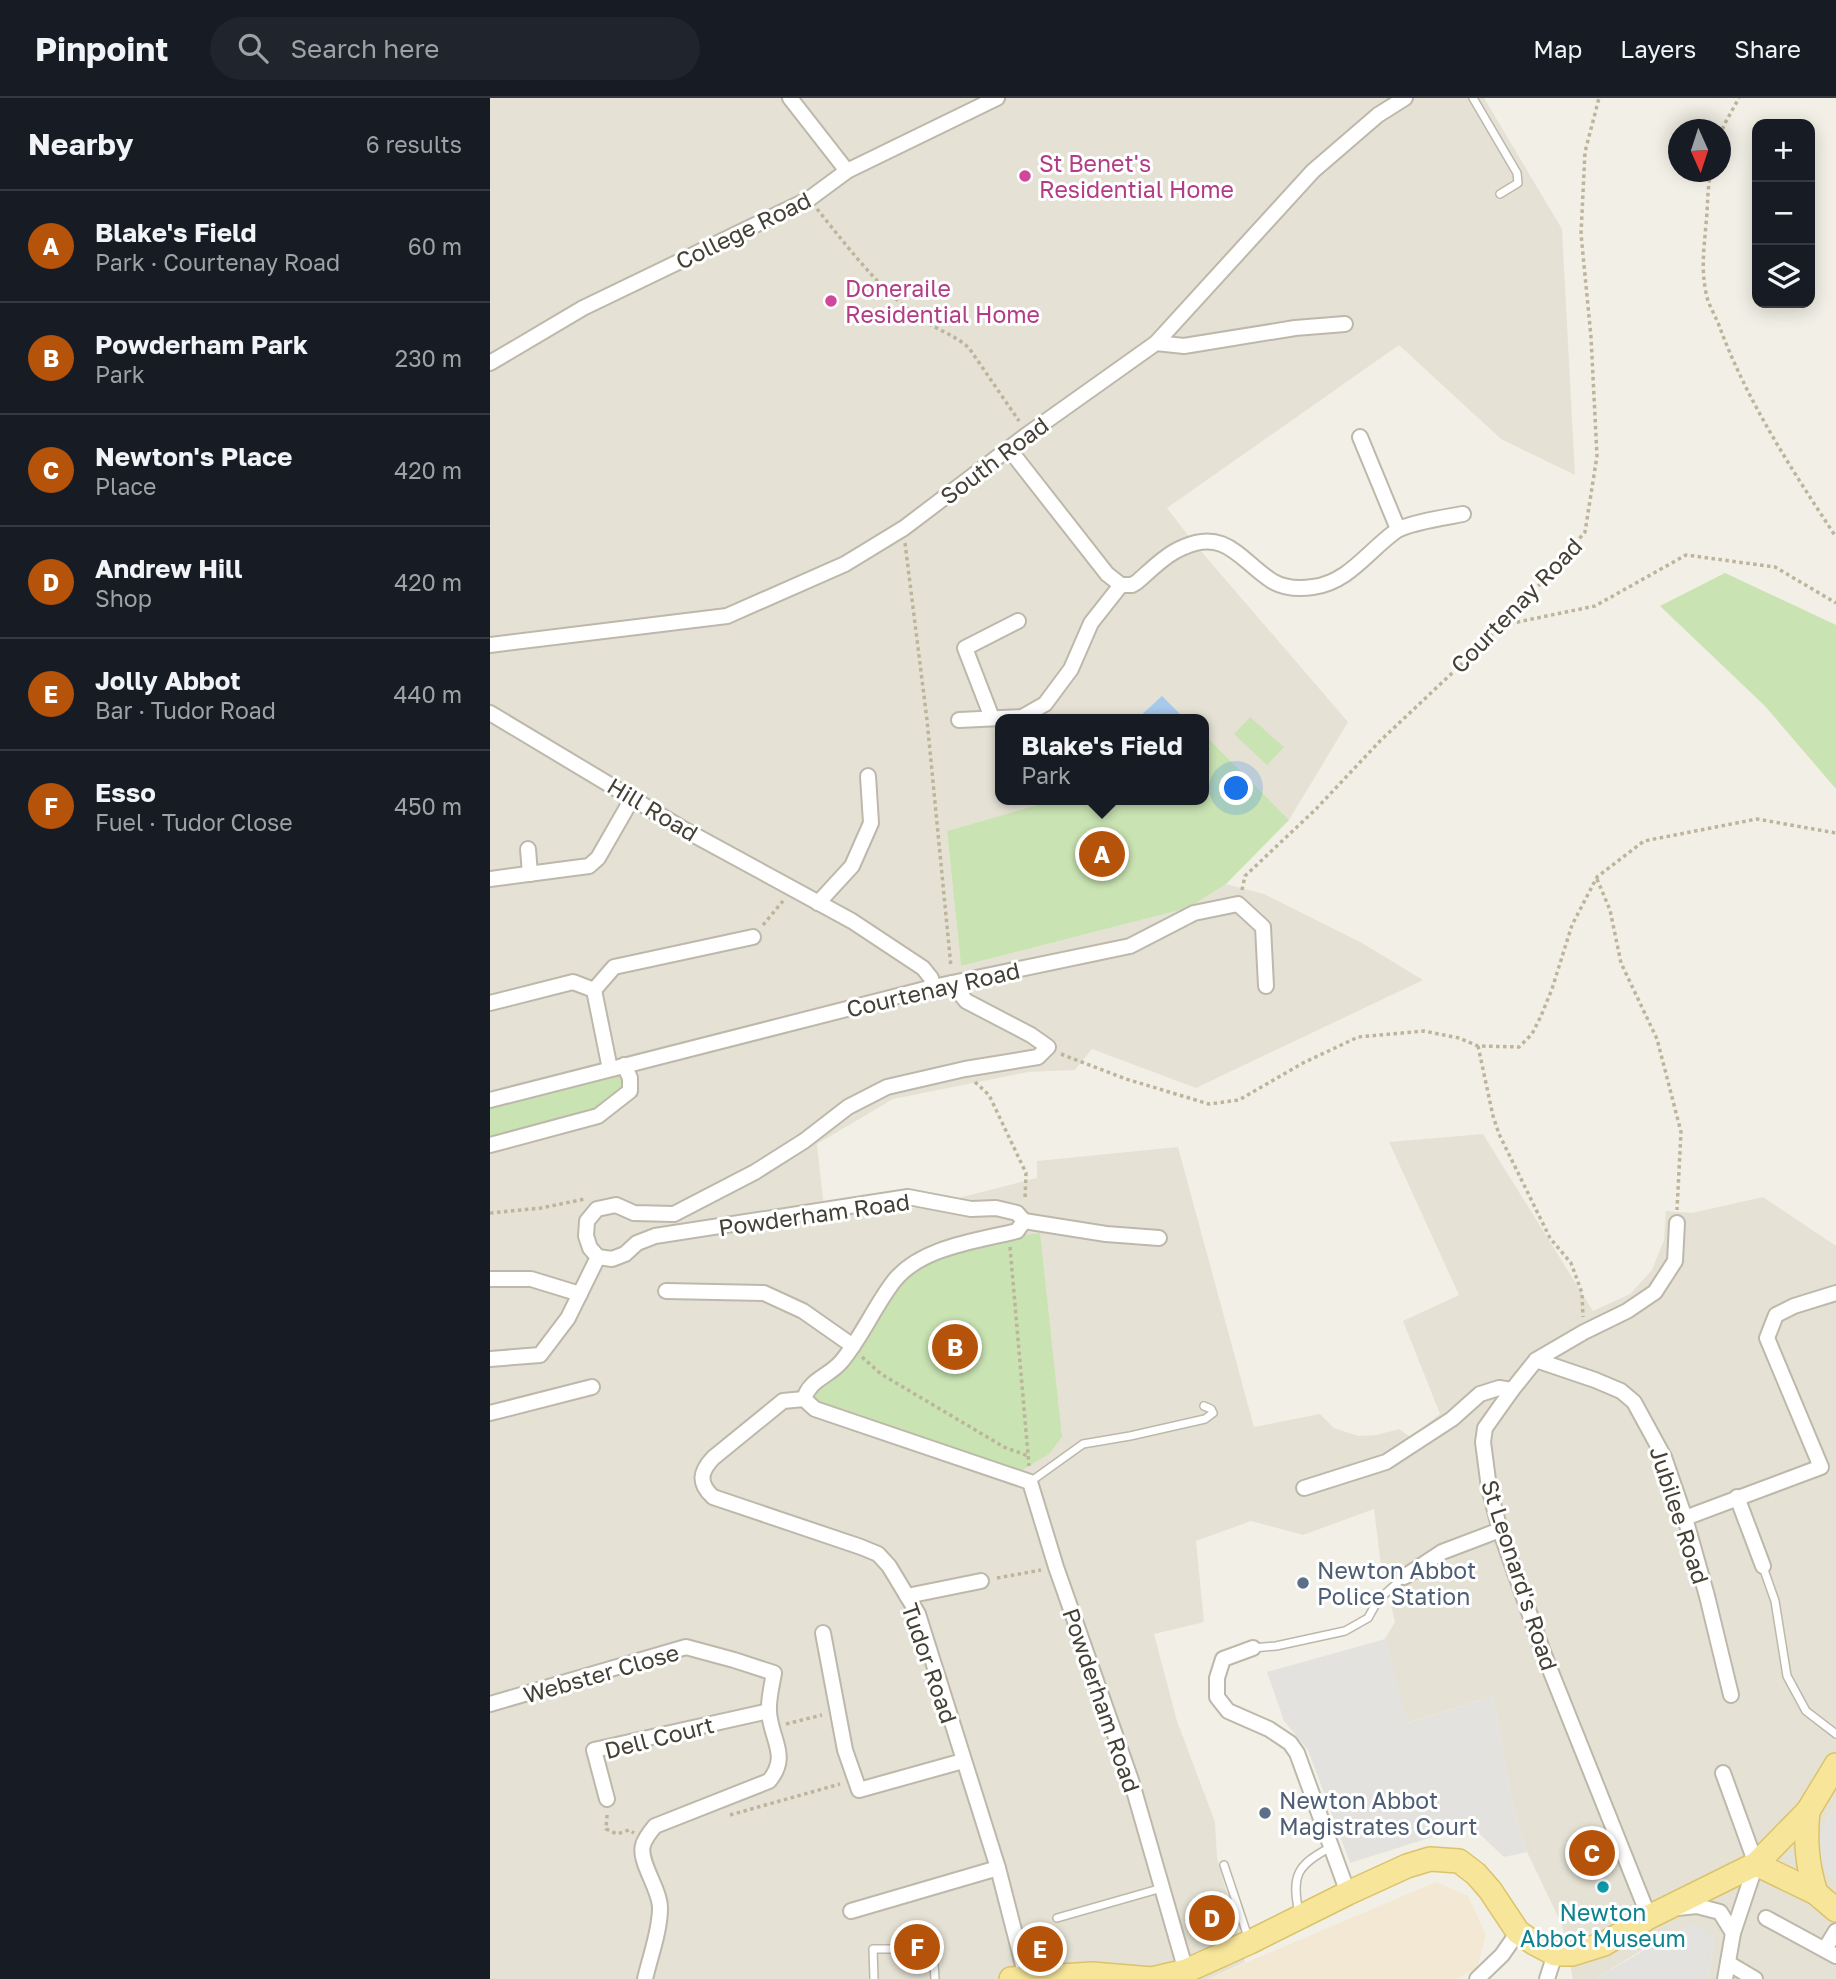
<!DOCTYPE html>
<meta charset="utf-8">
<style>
body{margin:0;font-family:"Golos Text",sans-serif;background:#20242c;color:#f1f3f6}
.controls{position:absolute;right:21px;top:21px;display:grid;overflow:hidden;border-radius:14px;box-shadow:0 4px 18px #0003}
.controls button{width:63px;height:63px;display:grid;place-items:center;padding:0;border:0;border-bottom:2px solid #363941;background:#171b24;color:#f1f3f6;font:35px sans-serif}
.compass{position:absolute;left:1178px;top:21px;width:63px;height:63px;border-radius:50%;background:#171b24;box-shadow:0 4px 18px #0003;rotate:177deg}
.you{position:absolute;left:747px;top:691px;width:24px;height:24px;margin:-18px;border:5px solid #fff;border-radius:50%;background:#1a73e8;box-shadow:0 0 0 10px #1a73e833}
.badge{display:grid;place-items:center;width:46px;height:46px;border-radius:50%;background:#b45309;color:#fff;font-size:23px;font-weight:700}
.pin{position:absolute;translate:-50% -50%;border:4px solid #fff;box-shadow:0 2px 7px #0006}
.popup{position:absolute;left:505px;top:616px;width:214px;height:91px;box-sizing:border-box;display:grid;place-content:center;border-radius:14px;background:#171b24;filter:drop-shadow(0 2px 5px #0005);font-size:23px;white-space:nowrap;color:#9ea1a6}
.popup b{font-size:26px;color:#f1f3f6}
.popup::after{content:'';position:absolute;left:50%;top:100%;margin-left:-14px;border:14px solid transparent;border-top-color:#171b24}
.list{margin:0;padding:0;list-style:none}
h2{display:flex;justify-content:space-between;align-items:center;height:91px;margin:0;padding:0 28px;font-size:30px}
h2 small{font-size:23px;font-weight:400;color:#9ea1a6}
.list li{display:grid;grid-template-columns:46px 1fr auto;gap:21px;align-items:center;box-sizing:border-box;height:112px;padding:0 28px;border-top:2px solid #363941}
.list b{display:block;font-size:26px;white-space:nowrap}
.list p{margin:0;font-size:23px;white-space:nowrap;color:#9ea1a6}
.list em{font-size:23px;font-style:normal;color:#9ea1a6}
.icon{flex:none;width:38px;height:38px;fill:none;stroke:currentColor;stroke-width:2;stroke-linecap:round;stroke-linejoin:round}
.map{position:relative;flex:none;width:1346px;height:1881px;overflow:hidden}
header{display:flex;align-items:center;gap:42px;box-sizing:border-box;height:98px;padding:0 35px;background:#171b24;border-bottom:2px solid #363941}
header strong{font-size:33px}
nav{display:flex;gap:38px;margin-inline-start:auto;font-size:24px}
.search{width:490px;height:63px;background:#20242c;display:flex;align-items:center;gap:18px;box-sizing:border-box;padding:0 24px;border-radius:38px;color:#9ea1a6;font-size:26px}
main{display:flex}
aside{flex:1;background:#171b24}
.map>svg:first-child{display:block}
</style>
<header>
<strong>Pinpoint</strong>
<div class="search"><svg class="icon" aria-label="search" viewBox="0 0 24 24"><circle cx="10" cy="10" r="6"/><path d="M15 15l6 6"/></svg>Search here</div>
<nav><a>Map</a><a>Layers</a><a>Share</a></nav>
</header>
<main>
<aside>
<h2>Nearby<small>6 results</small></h2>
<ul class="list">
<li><span class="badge">A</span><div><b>Blake's Field</b><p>Park · Courtenay Road</p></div><em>60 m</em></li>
<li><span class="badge">B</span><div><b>Powderham Park</b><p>Park</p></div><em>230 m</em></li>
<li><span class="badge">C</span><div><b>Newton's Place</b><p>Place</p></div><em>420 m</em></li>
<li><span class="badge">D</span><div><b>Andrew Hill</b><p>Shop</p></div><em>420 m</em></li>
<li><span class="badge">E</span><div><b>Jolly Abbot</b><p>Bar · Tudor Road</p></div><em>440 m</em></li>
<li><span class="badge">F</span><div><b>Esso</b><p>Fuel · Tudor Close</p></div><em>450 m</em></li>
</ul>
</aside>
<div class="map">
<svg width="1346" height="1881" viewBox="0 0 1346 1881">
<rect width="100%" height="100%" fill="#f2efe6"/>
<polygon fill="#e5e2d5" points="0,0 994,0 1072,131 1085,377 1011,341 909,247 677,410 704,445 858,624 799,722 714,636 714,621 510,621 510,702 564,702 457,733 471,868 698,810 736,786 774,796 872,845 933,882 706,990 602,951 585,972 538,974 403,1001 327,1046 335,1119 433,1109 547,1080 547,1063 688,1049 764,1329 830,1316 844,1330 868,1338 887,1337 909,1331 920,1339 950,1316 913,1223 969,1197 899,1044 993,1036 1103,1213 1140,1196 1162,1172 1174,1142 1176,1113 1202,1115 1273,1099 1346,1148 1346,1706 1333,1729 1330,1769 1346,1781 1346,1881 1218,1881 1224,1841 1157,1849 1105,1881 1083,1881 1072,1827 1037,1754 1022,1705 1003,1598 917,1625 895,1541 905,1524 901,1507 915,1490 892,1476 884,1411 813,1437 761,1423 706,1443 714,1524 664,1536 687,1623 725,1724 727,1759 755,1864 718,1881 0,1881"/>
<polygon fill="#f3e8d3" points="946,1784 978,1798 996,1837 987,1870 966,1881 718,1881"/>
<g fill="#c9e3b2">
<polygon points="1235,475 1346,527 1346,691 1275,608 1170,508"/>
<polygon points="760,619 794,649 777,667 744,636"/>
<polygon points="714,636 799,722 736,786 698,810 471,868 457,733 564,702 714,702"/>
<polygon points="131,978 131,991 105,1013 0,1039 0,1010"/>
<polygon points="550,1135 572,1339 559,1356 532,1372 329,1306 323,1299 325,1291 417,1179 448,1161 526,1138"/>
</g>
<g fill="#e3e2de">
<polygon points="895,1541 918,1625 1003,1598 1022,1705 1037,1754 1014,1759 980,1727 860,1765 818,1652 794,1623 777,1574"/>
<polygon points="1346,1706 1346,1781 1330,1769 1326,1751 1333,1729"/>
<polygon points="1205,1826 1216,1832 1224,1841 1218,1881 1105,1881 1194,1829"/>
</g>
<polygon fill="#a7c9eb" points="672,598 691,617 686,621 647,621"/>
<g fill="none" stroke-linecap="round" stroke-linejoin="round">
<defs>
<g id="lane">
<polyline points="983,0 1027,75 1028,85 1010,96"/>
<polyline points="540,1384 593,1346 640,1338 715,1321 723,1315 721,1311 714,1308"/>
<polyline points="1273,1469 1285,1503 1297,1578 1316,1613 1346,1636"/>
<polyline points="763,1550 786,1548 855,1533 878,1520 888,1502 914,1479"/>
<polyline points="734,1767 759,1842"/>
<path d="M809 1815C801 1777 807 1767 841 1749"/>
<polyline points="567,1820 672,1790"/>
<polyline points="384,1881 383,1851 443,1851 445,1881"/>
</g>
<g id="street">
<polyline points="300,0 357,73"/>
<polyline points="666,245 694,248 805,230 855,226"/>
<polyline points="0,265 93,210 319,101 357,73 507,0"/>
<polyline points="870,339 908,431"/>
<path d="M519 351 617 476 631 487H642L647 484C661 472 676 456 694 449 736 430 752 464 782 483 794 490 810 491 823 489 858 485 879 452 906 433 917 425 957 419 973 416"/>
<polyline points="0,547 237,518 355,466 414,430 538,336 666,245 823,73 888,17 915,0"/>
<polyline points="0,615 195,732 362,823 433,870 441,880 443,889"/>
<polyline points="502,620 475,550 528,523"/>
<polyline points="469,622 532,619 555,606 581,571 601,525 631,487"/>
<polyline points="38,751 40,776"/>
<polyline points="0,781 99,768 108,760 143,699"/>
<polyline points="328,805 362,768 381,725 378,678"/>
<polyline points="462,885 476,903 541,937 558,949 548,959 475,971 397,989 358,1009 314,1043 265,1074 184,1116 144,1115 126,1107 107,1111 97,1123 96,1138 100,1150 108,1159 122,1161 135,1156 147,1145 165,1138 418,1099 481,1111 506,1110 527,1115 534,1123"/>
<polyline points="104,892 124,869 263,839"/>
<polyline points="0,905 83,884 104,892 120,971"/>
<polyline points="0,1002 443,889 640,848 704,815 748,806 773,829 776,888"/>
<polyline points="0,1047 108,1018 140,993 140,980 134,967"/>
<polyline points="534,1123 616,1136 669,1140"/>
<polyline points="0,1181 41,1181 90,1196"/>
<polyline points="176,1193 274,1195 313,1213 363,1248"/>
<polyline points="0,1261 50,1257 78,1220 108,1159"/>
<polyline points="1046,1262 1105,1282 1131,1293 1144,1304 1174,1359 1195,1420 1217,1498 1241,1597"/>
<path d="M314 1301 293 1303 223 1360C210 1374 208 1385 223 1399L371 1449 388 1456 399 1468 428 1516 508 1770 536 1879"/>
<polyline points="314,1301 325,1311 540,1384 566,1469 641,1682 698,1880"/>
<path d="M314 1301C320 1281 338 1279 351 1264 372 1239 384 1209 404 1183 431 1149 487 1143 527 1133L534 1123"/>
<polyline points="0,1315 102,1289"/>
<polyline points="814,1390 896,1364 962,1321 990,1296 1009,1290 1022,1292"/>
<polyline points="1247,1399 1273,1468"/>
<polyline points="1195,1420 1331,1369 1277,1240 1286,1217 1304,1208 1346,1195"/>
<polyline points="914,1479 952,1454 1010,1432"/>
<polyline points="417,1498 491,1483"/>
<polyline points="333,1535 355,1652 369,1692 473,1663"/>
<polyline points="763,1550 733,1561 727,1580 727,1599 738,1613 779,1631 800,1645 807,1655 858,1795"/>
<path d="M0 1606 196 1549 244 1562 284 1575C282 1587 278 1602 279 1614 281 1642 300 1658 279 1683L165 1728C160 1734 155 1740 153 1747 148 1763 170 1791 170 1810 170 1833 160 1859 155 1881"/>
<polyline points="1233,1675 1266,1766 1243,1835 1235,1881"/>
<polyline points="117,1701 104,1652 279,1613"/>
<polyline points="1187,1810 1207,1808 1230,1814 1243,1835"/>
<polyline points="361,1813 508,1770"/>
<polyline points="1159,1819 1053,1554 1010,1432 999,1390 993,1344 995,1330 1022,1292 1046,1262 1094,1234 1137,1213 1165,1194 1185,1163 1187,1125"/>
<polyline points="1276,1820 1346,1858"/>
<polyline points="1335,1851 1346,1833"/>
<polyline points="1238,1865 1265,1881"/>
<polyline points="987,1881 1012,1857 1028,1834"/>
<polyline points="1057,1881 1065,1856"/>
</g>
<g id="primary">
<path d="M1318 1713C1315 1743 1317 1767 1326 1795"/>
<polyline points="1266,1766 1326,1795 1346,1812"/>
<polyline points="521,1881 602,1876 662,1881 696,1873 760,1844 858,1795 917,1768 940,1761 969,1763 986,1776 1000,1792 1028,1834 1044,1845 1065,1856 1082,1856 1114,1846 1159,1819 1266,1766 1318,1713 1346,1667"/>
</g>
</defs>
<use href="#lane" stroke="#bdb8aa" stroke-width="10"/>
<use href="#street" stroke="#bdb8aa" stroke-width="18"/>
<use href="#primary" stroke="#dbc36b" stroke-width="26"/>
<g stroke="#bdb49c" stroke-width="3.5" stroke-dasharray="3.5 3.5" stroke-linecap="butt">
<polyline points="1230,38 1234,27 1249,0"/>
<path d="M1221 74C1217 92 1218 108 1216 126 1214 151 1211 170 1216 195 1218 207 1226 218 1230 230 1258 305 1302 372 1346 439"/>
<path d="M327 111C358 149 388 190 428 219 444 231 464 236 479 250L529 323"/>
<polyline points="415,445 437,622 461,869"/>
<polyline points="1013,527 1105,508 1196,457 1285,469 1346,505"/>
<polyline points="1107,781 1120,812 1131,865 1167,941 1191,1034 1187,1112"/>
<polyline points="752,792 755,778 826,711 890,643 995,544 1054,482 1095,434 1107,358 1101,239 1091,136 1095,54 1109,0"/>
<polyline points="273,827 293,803"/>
<polyline points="988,948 1003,1018 1009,1036 1060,1140 1081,1165 1092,1195 1093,1219"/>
<polyline points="571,956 636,981 719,1006 749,1002 811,966 868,939 934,933 969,940 988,948 1029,949 1042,936 1051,918 1062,891 1082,827 1107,779 1154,743 1267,721 1346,735"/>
<polyline points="485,984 499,997 536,1075 535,1102"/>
<polyline points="0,1115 51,1110 95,1101"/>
<polyline points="520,1149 539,1368"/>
<polyline points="372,1259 391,1276 514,1349 538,1358"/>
<polyline points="507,1480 551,1472"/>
<polyline points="296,1626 332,1617"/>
<polyline points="117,1717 116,1731 127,1736 139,1732 144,1735"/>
<polyline points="240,1717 350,1686"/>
</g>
<use href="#lane" stroke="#fff" stroke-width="7"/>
<use href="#street" stroke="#fff" stroke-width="14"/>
<use href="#primary" stroke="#f7e59a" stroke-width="23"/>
</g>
<g fill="#d1479c" stroke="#fff" stroke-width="2.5">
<circle cx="535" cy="78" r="7"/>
<circle cx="341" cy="203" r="7"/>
</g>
<g fill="#5c6f8a" stroke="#fff" stroke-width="2.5">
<circle cx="813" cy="1485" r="7"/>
<circle cx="775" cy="1715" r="7"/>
</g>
<circle fill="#0f9aa8" stroke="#fff" stroke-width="2.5" cx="1113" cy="1789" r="7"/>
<g text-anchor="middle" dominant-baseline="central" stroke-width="6" stroke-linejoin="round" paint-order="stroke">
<g font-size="23" fill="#b23c85" stroke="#fff" text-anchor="start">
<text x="549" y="65">St Benet's<tspan x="549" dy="26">Residential Home</tspan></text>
<text x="355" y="190">Doneraile<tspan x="355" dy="26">Residential Home</tspan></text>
</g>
<g font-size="23" fill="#444036" stroke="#fff">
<text transform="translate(253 132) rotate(-26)">College Road</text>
<text transform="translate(504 362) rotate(-37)">South Road</text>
<text transform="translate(1026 507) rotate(-46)">Courtenay Road</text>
<text transform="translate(163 711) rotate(31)">Hill Road</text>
<text transform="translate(443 891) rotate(-13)">Courtenay Road</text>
<text transform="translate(324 1116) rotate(-8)">Powderham Road</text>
<text transform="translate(1190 1417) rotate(72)">Jubilee Road</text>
<text transform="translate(1030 1477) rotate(72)">St Leonard's Road</text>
<text transform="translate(440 1565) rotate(71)">Tudor Road</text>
<text transform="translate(111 1575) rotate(-16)">Webster Close</text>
<text transform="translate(612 1602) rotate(71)">Powderham Road</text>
<text transform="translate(169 1639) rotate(-14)">Dell Court</text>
</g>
<g font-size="23" fill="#4e5e75" stroke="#fff" text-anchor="start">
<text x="827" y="1472">Newton Abbot<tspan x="827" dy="26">Police Station</tspan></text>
<text x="789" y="1702">Newton Abbot<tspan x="789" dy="26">Magistrates Court</tspan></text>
</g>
<g font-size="23" fill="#0d838f" stroke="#fff">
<text x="1113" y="1814">Newton<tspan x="1113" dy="26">Abbot Museum</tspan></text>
</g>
</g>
</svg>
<div class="controls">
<button>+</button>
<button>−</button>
<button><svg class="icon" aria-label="layers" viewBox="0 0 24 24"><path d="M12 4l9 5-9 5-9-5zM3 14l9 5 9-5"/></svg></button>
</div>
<svg class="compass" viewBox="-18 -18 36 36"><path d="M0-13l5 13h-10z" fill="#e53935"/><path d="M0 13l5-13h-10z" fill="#9ea1a6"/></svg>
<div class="you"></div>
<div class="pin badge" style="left:612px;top:756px">A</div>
<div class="popup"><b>Blake's Field</b>Park</div>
<div class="pin badge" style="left:465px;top:1249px">B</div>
<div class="pin badge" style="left:1102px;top:1755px">C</div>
<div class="pin badge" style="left:722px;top:1820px">D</div>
<div class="pin badge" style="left:550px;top:1851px">E</div>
<div class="pin badge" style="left:427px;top:1849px">F</div>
</div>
</main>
